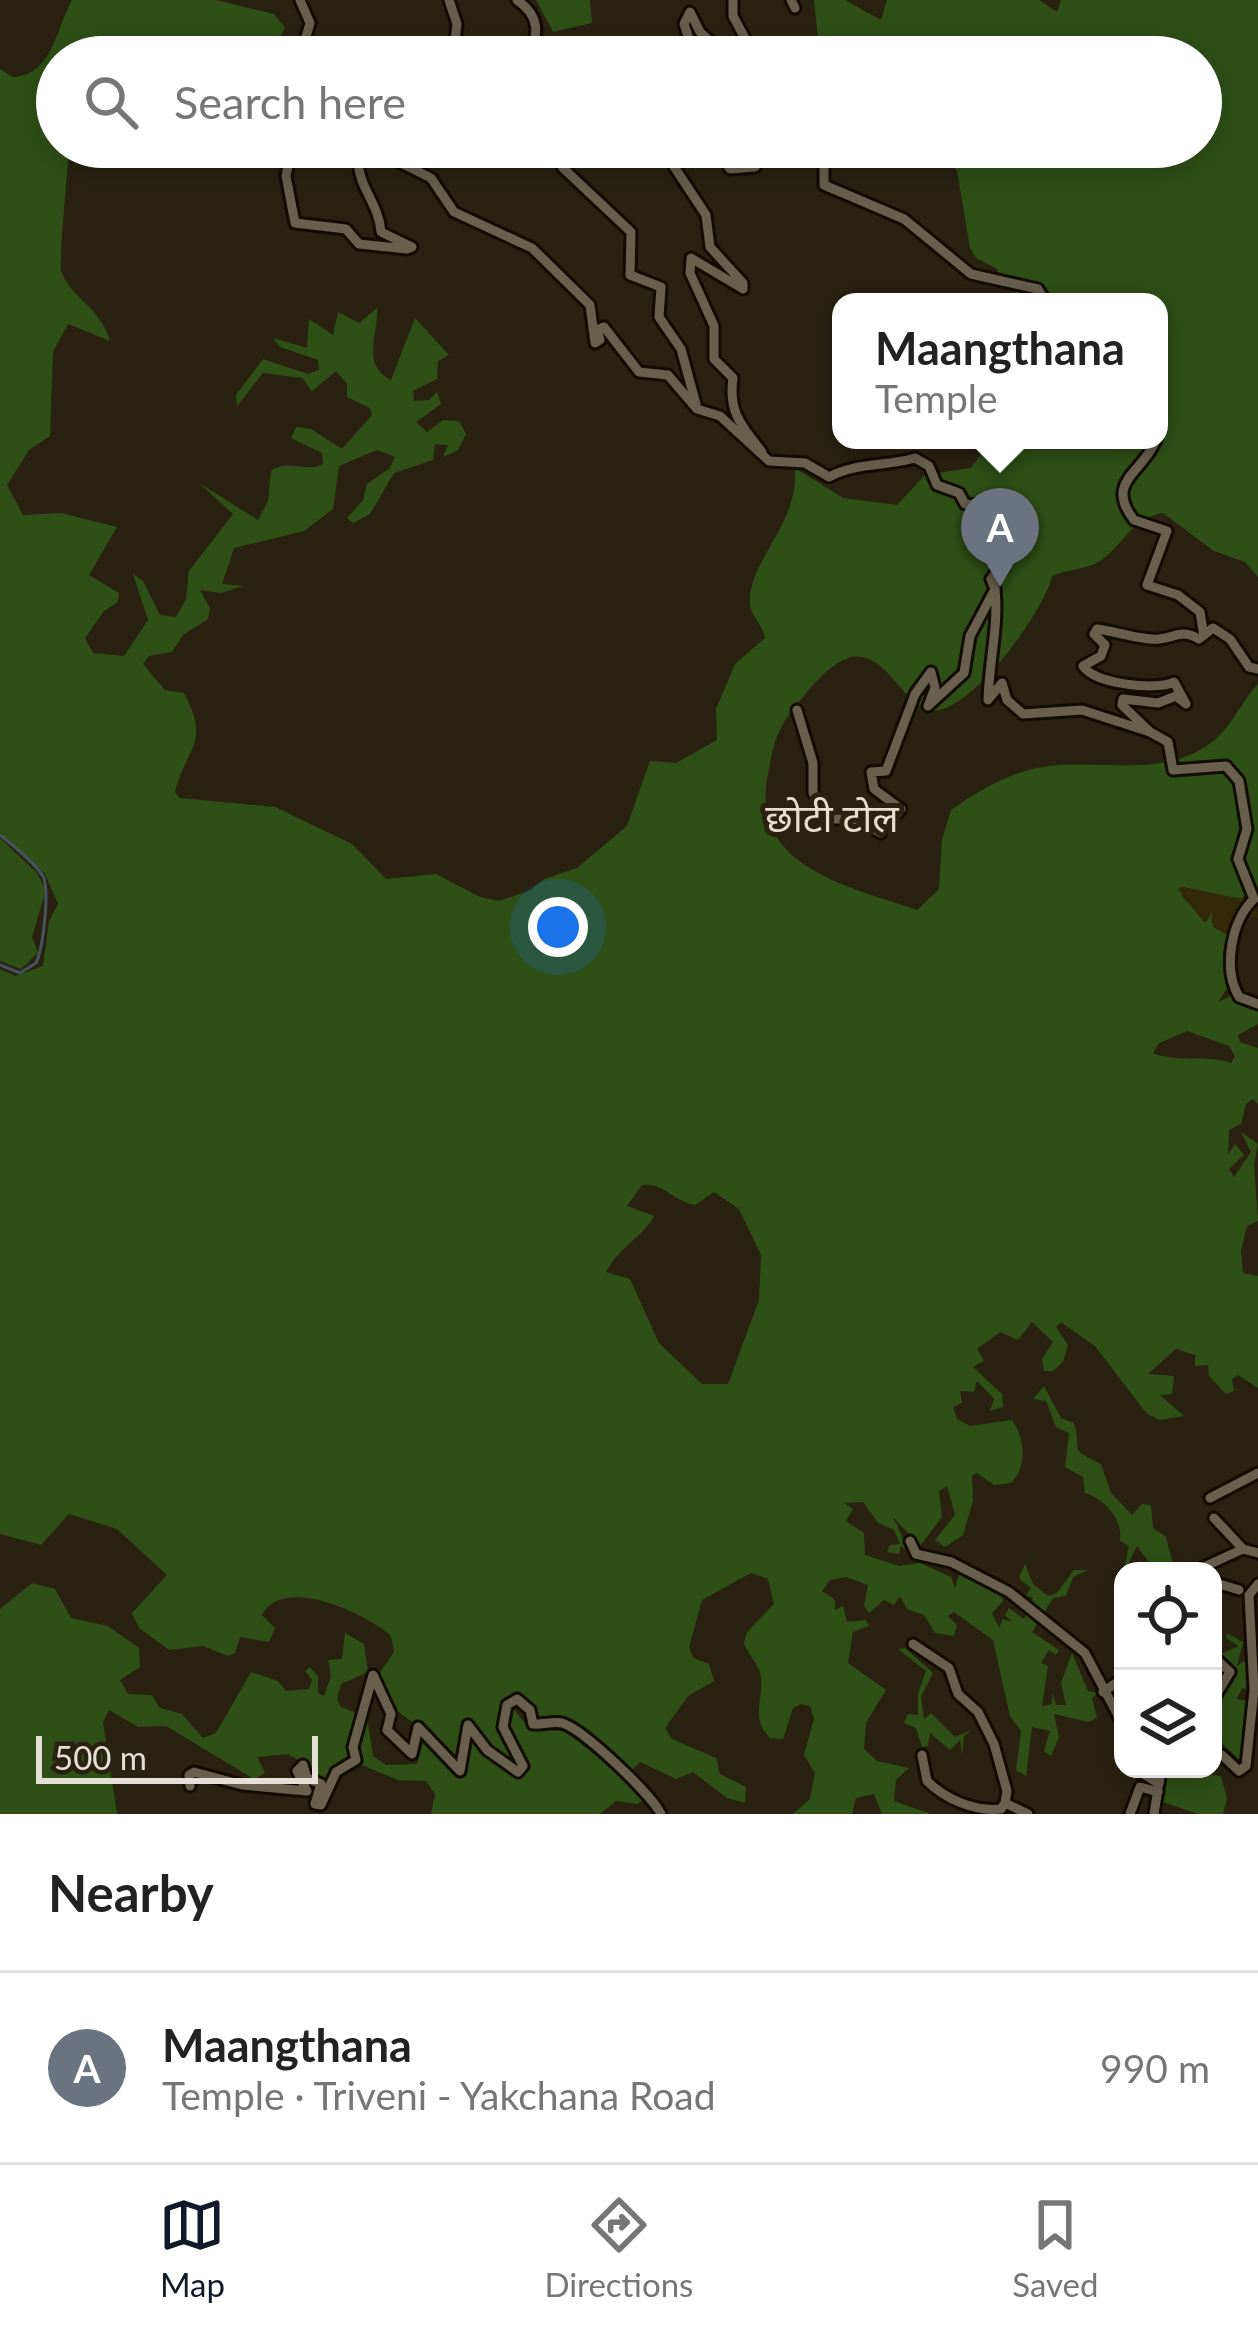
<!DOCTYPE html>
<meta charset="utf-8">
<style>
body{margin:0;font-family:Lato,"Noto Sans Devanagari",sans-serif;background:#f2f2f2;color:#222}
.controls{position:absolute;right:36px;bottom:36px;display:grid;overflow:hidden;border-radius:24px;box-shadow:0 6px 30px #0003}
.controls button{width:108px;height:108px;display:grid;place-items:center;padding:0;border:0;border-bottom:3px solid #e0e0e0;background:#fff;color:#222;font:60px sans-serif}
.scale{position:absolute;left:36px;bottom:30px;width:282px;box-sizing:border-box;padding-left:12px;border:6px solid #e5e0d6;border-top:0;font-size:33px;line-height:42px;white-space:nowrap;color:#e5e0d6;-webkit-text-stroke:9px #292211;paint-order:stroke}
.you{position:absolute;left:558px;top:927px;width:42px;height:42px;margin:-30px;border:9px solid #fff;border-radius:50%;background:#1a73e8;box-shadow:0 0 0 18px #1a73e833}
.badge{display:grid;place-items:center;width:78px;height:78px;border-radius:50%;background:#111827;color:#fff;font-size:39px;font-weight:700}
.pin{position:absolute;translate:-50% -99px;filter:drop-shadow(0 3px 6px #0008)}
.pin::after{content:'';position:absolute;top:63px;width:42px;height:36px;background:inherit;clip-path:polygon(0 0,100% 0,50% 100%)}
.popup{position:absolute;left:832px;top:293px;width:336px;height:156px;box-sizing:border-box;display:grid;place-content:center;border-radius:24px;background:#fff;filter:drop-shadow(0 3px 9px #0005);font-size:39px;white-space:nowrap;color:#767676}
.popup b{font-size:45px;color:#222}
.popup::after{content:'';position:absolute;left:50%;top:100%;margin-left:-24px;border:24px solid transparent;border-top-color:#fff}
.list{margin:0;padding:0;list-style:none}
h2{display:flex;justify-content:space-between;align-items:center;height:156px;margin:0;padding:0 48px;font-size:51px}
h2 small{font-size:39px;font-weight:400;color:#767676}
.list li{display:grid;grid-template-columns:78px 1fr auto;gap:36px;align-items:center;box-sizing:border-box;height:192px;padding:0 48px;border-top:3px solid #e0e0e0}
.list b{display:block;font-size:45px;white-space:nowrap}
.list p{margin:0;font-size:39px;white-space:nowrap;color:#767676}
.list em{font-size:39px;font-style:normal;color:#767676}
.icon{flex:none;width:66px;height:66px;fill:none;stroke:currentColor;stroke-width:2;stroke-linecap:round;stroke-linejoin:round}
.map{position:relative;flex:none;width:1258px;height:1814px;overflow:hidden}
.search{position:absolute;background:#fff;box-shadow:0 6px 30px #0003;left:36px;right:36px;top:36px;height:132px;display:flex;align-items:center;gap:30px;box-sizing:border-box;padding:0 42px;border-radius:66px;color:#767676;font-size:45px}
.sheet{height:348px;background:#fff}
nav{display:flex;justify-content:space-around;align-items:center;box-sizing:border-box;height:168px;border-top:3px solid #e0e0e0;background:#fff;font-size:33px;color:#767676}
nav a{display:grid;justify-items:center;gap:6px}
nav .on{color:#111827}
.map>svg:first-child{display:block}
</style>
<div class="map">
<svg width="1258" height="1814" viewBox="0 0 1258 1814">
<rect width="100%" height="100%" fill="#292211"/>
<g fill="#2e5016" fill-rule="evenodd">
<path d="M72 0H216L274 14 285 28 270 57H57V86L47 122 57 131V147H70C68 158 59 265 61 271 72 300 100 306 110 341L68 324 53 352 50 436 29 450 7 485 23 515 61 513 117 527 89 575 119 593 118 602 104 611 85 638 93 653 124 656 148 620 133 574 143 581 160 615 176 617 186 599 189 571 233 514 199 483 258 520 268 501 271 471C289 458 306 473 323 464L322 453 291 438 296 427 311 429 342 449 372 415 370 408 347 397V384L336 371 312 391 302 378 263 373 237 406 236 395 263 359 308 374 319 370 318 360 280 347 273 338 307 348 309 319 333 335 338 312 359 323 377 308C379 333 360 364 391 380L415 318 449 355 438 361 437 379 413 391 414 401 429 400 437 392 441 404 416 422 427 432 443 420 459 421 466 434 458 450 443 457 448 445 435 444 433 460 394 473 370 514 353 523 347 518 363 500 367 484 390 468 395 457 377 450 339 466 333 509 304 531 234 548 222 584 244 586 221 593 200 590 210 608 208 619 183 635 172 652 149 656 143 664 165 690 184 693C211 743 186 748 175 792L180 798 275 807 352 844 386 879 436 874 480 897 499 901 531 890 544 879 577 868 627 826 650 761 676 763 717 740 716 709 735 664 765 638C763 625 751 617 750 604 747 562 799 525 795 468L843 498 897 505 925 475 971 468 991 440H1159V302H1030L1000 282 997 269 976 258 970 248 957 171 938 147H1201V57H820L814 0H845L881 20 887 0H1039L1057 12 1061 0H1258V577L1245 562 1214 551 1163 513C1130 519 1125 544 1100 561 1087 570 1066 569 1052 576 1046 609 966 721 928 710 901 702 884 647 848 658 825 666 803 697 789 715 775 733 772 751 768 774 748 867 850 887 917 910L939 889 942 840 951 810C974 794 998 779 1025 771 1084 753 1148 782 1205 747 1230 732 1239 704 1258 684V905L1252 889 1241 899 1182 887V896L1206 922 1212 911V923L1231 937 1230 984 1218 1002 1235 994 1248 1006 1258 1005V1024L1238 1035 1240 1042 1258 1048V1104L1253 1099 1246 1104 1241 1124 1229 1130 1228 1155 1235 1144 1244 1155 1229 1169 1234 1177 1251 1152 1241 1132 1258 1144 1254 1164 1258 1221 1247 1226 1241 1250 1243 1273 1258 1276V1388L1238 1375 1232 1379 1234 1391 1226 1394 1209 1376 1208 1365 1195 1366V1355L1176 1349 1148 1374 1174 1376 1172 1394 1160 1395 1184 1416 1160 1420 1147 1414 1095 1346 1061 1322 1056 1327 1068 1345 1063 1362 1053 1371H1044L1042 1359 1053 1342 1032 1322 1018 1340 1000 1332 977 1349 984 1361 973 1367 1002 1394 1003 1407 990 1411 994 1399 977 1381 974 1392 960 1391 962 1403 953 1407 957 1419 970 1426 1012 1420C1025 1439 1028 1465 1011 1483L994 1485 977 1473 972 1476 973 1501 963 1535 945 1547 935 1540 955 1515 947 1486 939 1491 942 1517 920 1546 893 1517 910 1553 901 1546 899 1554 887 1552 890 1545 900 1544 894 1530 878 1523 863 1502 844 1503 853 1509 846 1521 864 1533 865 1555 899 1566 920 1563 951 1577 955 1588 960 1571 994 1593 1001 1591 1003 1601 992 1613 999 1628 1003 1619 1012 1622 1005 1615 1009 1608 1024 1619 1033 1597 1026 1596 1031 1588 1019 1578 1025 1564 1033 1584 1048 1596 1057 1593 1074 1570H1088L1073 1577 1066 1596 1053 1598 1032 1632 1059 1650 1056 1655 1049 1650 1041 1663 1048 1666 1042 1706 1052 1704V1693L1056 1705H1066L1061 1683 1072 1653 1088 1691 1098 1693 1092 1698 1097 1718 1088 1722 1054 1714 1059 1737 1051 1756 1044 1751 1050 1731 1032 1727 1026 1776 1016 1770 1021 1731 1010 1716 993 1640 954 1612 948 1616 957 1625 954 1636 935 1633 924 1615 907 1609 900 1596 894 1605 884 1600 869 1613 864 1606 868 1585 846 1577 830 1580 822 1591 835 1600V1610L843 1606 847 1622 866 1620 869 1626 853 1632 848 1663 886 1690 866 1723 864 1749 877 1761 909 1768 896 1780 894 1801 931 1814H882L874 1794 856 1798 852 1814H793L810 1799 815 1773 804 1755 814 1719 810 1706 801 1704 793 1708 783 1739 770 1738C747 1716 768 1694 759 1670 755 1660 748 1654 744 1643L747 1632 774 1604 768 1579 751 1573 702 1600 689 1647 693 1658 709 1664 714 1681 688 1696 665 1728 672 1739 716 1758 720 1774 746 1787 745 1803 727 1798 693 1772 676 1779 640 1762 628 1774 585 1733 539 1722 532 1704 512 1693 515 1711 528 1727 575 1733 645 1799 637 1804 616 1801 600 1814H431L435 1794 426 1781 398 1780 347 1759 335 1770 327 1791 316 1786 305 1789 294 1779 300 1761 288 1754 257 1757 265 1773 254 1779 166 1726 138 1727 109 1710 103 1722 117 1814H0V1609L32 1583 55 1589 71 1618 108 1626 139 1648 140 1667 120 1680 128 1694 152 1695 160 1708 182 1714 203 1738 216 1733 251 1672 278 1681 286 1691 309 1689 312 1680 305 1671 310 1667 318 1677V1693L324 1696 331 1676 328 1660 342 1659 345 1633 364 1644 368 1672 341 1684 337 1699 341 1707 367 1717 373 1756 386 1765 417 1764 426 1732 393 1708 379 1674 394 1652 391 1636C367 1614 283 1574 262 1615L275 1628 269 1642 240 1637 235 1653 228 1656 203 1646 169 1650 139 1628 132 1613 167 1575 117 1529 69 1514 41 1545 0 1534V969L15 976 43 966 49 921 58 904 45 874 0 833V69L13 77C53 75 56 28 72 0ZM1187 1031 1229 1046 1235 1056 1231 1063C1204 1054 1177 1063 1153 1053L1159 1043ZM642 1185C665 1183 674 1202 695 1205L714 1192 739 1209 761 1255 759 1300 728 1384H702L659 1343 630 1279 606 1272C620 1246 646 1234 654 1216L627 1206Z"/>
<polygon points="536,0 590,0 592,23 553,32"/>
<polygon points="0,838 37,873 46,890 32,937 38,953 21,969 0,961"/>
<path d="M1044 1386 1061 1418 1074 1423C1083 1452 1066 1447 1101 1464L1111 1493 1132 1515 1142 1504 1151 1505 1153 1528 1166 1537 1175 1571H1155L1137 1546 1123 1574 1129 1546 1120 1541C1123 1518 1104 1499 1085 1493L1083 1477 1065 1467 1069 1433 1056 1427 1046 1401 1033 1399Z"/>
<polygon points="1227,1633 1243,1642 1237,1666 1251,1656 1250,1690 1242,1688 1237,1699 1248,1701 1247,1728 1242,1731 1244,1764 1213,1735 1223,1694 1213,1699 1213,1657 1239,1646 1226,1638"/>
<polygon points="905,1648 933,1673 921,1697 924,1719 931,1713 955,1737 971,1730 964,1736 962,1755 960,1740 950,1750 930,1733 928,1746 922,1747 916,1728 904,1723 908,1714 918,1715 918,1693 926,1671 898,1649"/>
<polygon points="1167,1769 1221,1776 1227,1799 1223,1814 1198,1814 1163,1802"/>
</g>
<polygon fill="#322908" points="1182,887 1241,899 1252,889 1258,918 1242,914 1230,984 1226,972 1231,937 1213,927 1212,911 1204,922 1178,889"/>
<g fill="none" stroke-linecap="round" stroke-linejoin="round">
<path stroke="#45535c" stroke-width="3" d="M0 835C14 846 33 861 43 876 50 889 43 949 36 963L20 973 0 965"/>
<defs>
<g id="minor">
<polyline points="449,0 457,24 453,57"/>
<path d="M517 0C540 16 540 34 527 57"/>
<polyline points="733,0 733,16 755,57"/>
<polyline points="791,0 795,8"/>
<polyline points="300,57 310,23 300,0"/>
<polyline points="695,57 684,24 690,12 700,32 718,48 748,57"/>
<path d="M292 147 286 176 295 223 346 229 359 244 407 249 412 247 381 232C379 204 360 190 358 162L379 147"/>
<path d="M390 147 401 163 431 178 454 212 532 248 590 305 595 343 600 340 597 330 604 327 639 372 668 375 697 409 720 416 769 461 805 463 829 477C857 462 884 467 915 458L929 466 937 485 959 493 965 504 985 506 988 539 1010 554 991 579 995 589"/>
<polyline points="553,147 563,168 631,232 630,275 661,287 659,317 681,349 696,404"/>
<path d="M661 147 706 215 710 247 743 283V289L691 258 690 273 714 326V359L733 378C728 413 742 426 762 452"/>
<polyline points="716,147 730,169 755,167 754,159 729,147"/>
<polyline points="824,147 824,185 904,219 971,274 1038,289 1046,302"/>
<polyline points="1139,440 1142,440"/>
<path d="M1156 440C1143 473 1104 481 1134 520L1167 531 1147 585 1178 595 1200 612 1203 631"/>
<path d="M797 710 813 763V793L835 819H854L881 833 901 809 874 789 871 772 886 771 915 694 931 672 935 688 928 706 964 673 970 636 995 589C999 626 989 661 988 700L1002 683 1007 700 1023 714 1082 710 1150 732 1122 705 1123 699 1158 703 1176 696 1186 704 1174 682C1157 691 1094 684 1083 666L1101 656 1105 645 1094 634 1097 629C1114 631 1144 641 1159 639 1177 637 1181 629 1199 639L1213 628 1230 639 1249 667 1258 669"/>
<path d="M1150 732 1168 742 1173 770 1226 766 1239 781 1247 829 1238 859 1254 899C1232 919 1222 968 1239 997L1258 1004"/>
<polyline points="1210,1498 1258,1473"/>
<polyline points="1214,1518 1243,1549"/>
<polyline points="910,1541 916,1554 951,1562 1009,1592 1085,1653 1123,1725"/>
<polyline points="1195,1571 1243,1549 1258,1553"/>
<polyline points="1213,1582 1239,1590"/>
<polyline points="1213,1618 1213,1634"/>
<polyline points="913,1644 949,1668 958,1694 978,1712 994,1744 1007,1791 1005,1803 1028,1814"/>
<polyline points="1213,1656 1230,1672 1213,1700"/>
<polyline points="1103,1692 1123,1678"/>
<path d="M922 1755 927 1781C945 1799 975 1812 1001 1809L1005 1803"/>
<polyline points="1213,1758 1222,1755 1239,1771 1246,1766 1254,1690 1249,1595 1258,1584"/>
<polyline points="1136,1769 1159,1784 1161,1769"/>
<path d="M190 1786 189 1775 194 1772 242 1785 307 1791 297 1771 303 1765 307 1778 321 1784 315 1804 321 1805 336 1772 356 1760 353 1747 373 1675 391 1714 387 1730 412 1754 418 1727 460 1771 468 1725 487 1750 518 1772 523 1766 503 1727 507 1705 517 1699 530 1710 533 1724C543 1725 552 1721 562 1723 583 1729 651 1794 661 1814"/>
<polyline points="1130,1814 1140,1787 1158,1792"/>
<polyline points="1154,1814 1158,1789"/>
</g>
</defs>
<use href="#minor" stroke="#120b00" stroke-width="15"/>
<use href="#minor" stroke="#68604d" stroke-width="9"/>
</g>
<g text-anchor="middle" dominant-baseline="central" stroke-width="10" stroke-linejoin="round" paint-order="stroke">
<g font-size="39" fill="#e8dec9" stroke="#292211">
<text x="832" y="817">छोटी टोल</text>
</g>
</g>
</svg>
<div class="controls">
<button><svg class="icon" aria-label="locate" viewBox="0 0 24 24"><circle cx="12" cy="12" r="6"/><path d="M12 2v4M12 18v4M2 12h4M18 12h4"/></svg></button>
<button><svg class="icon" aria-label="layers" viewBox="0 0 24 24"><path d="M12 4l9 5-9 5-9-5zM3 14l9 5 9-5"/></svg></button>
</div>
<div class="scale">500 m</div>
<div class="you"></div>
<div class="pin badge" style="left:1000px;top:587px;background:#6b7280">A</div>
<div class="popup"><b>Maangthana</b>Temple</div>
<div class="search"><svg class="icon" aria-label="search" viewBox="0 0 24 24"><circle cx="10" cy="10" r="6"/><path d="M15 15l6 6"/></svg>Search here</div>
</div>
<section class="sheet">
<h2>Nearby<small></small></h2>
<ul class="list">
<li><span class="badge" style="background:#6b7280">A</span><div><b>Maangthana</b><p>Temple · Triveni - Yakchana Road</p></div><em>990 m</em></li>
</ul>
</section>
<nav>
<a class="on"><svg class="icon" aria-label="map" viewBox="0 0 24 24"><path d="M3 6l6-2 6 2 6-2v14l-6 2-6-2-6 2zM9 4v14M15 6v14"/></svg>Map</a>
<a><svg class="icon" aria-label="directions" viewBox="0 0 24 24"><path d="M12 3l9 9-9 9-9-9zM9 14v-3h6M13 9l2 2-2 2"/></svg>Directions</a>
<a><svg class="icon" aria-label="saved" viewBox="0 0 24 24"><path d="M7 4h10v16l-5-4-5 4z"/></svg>Saved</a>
</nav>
